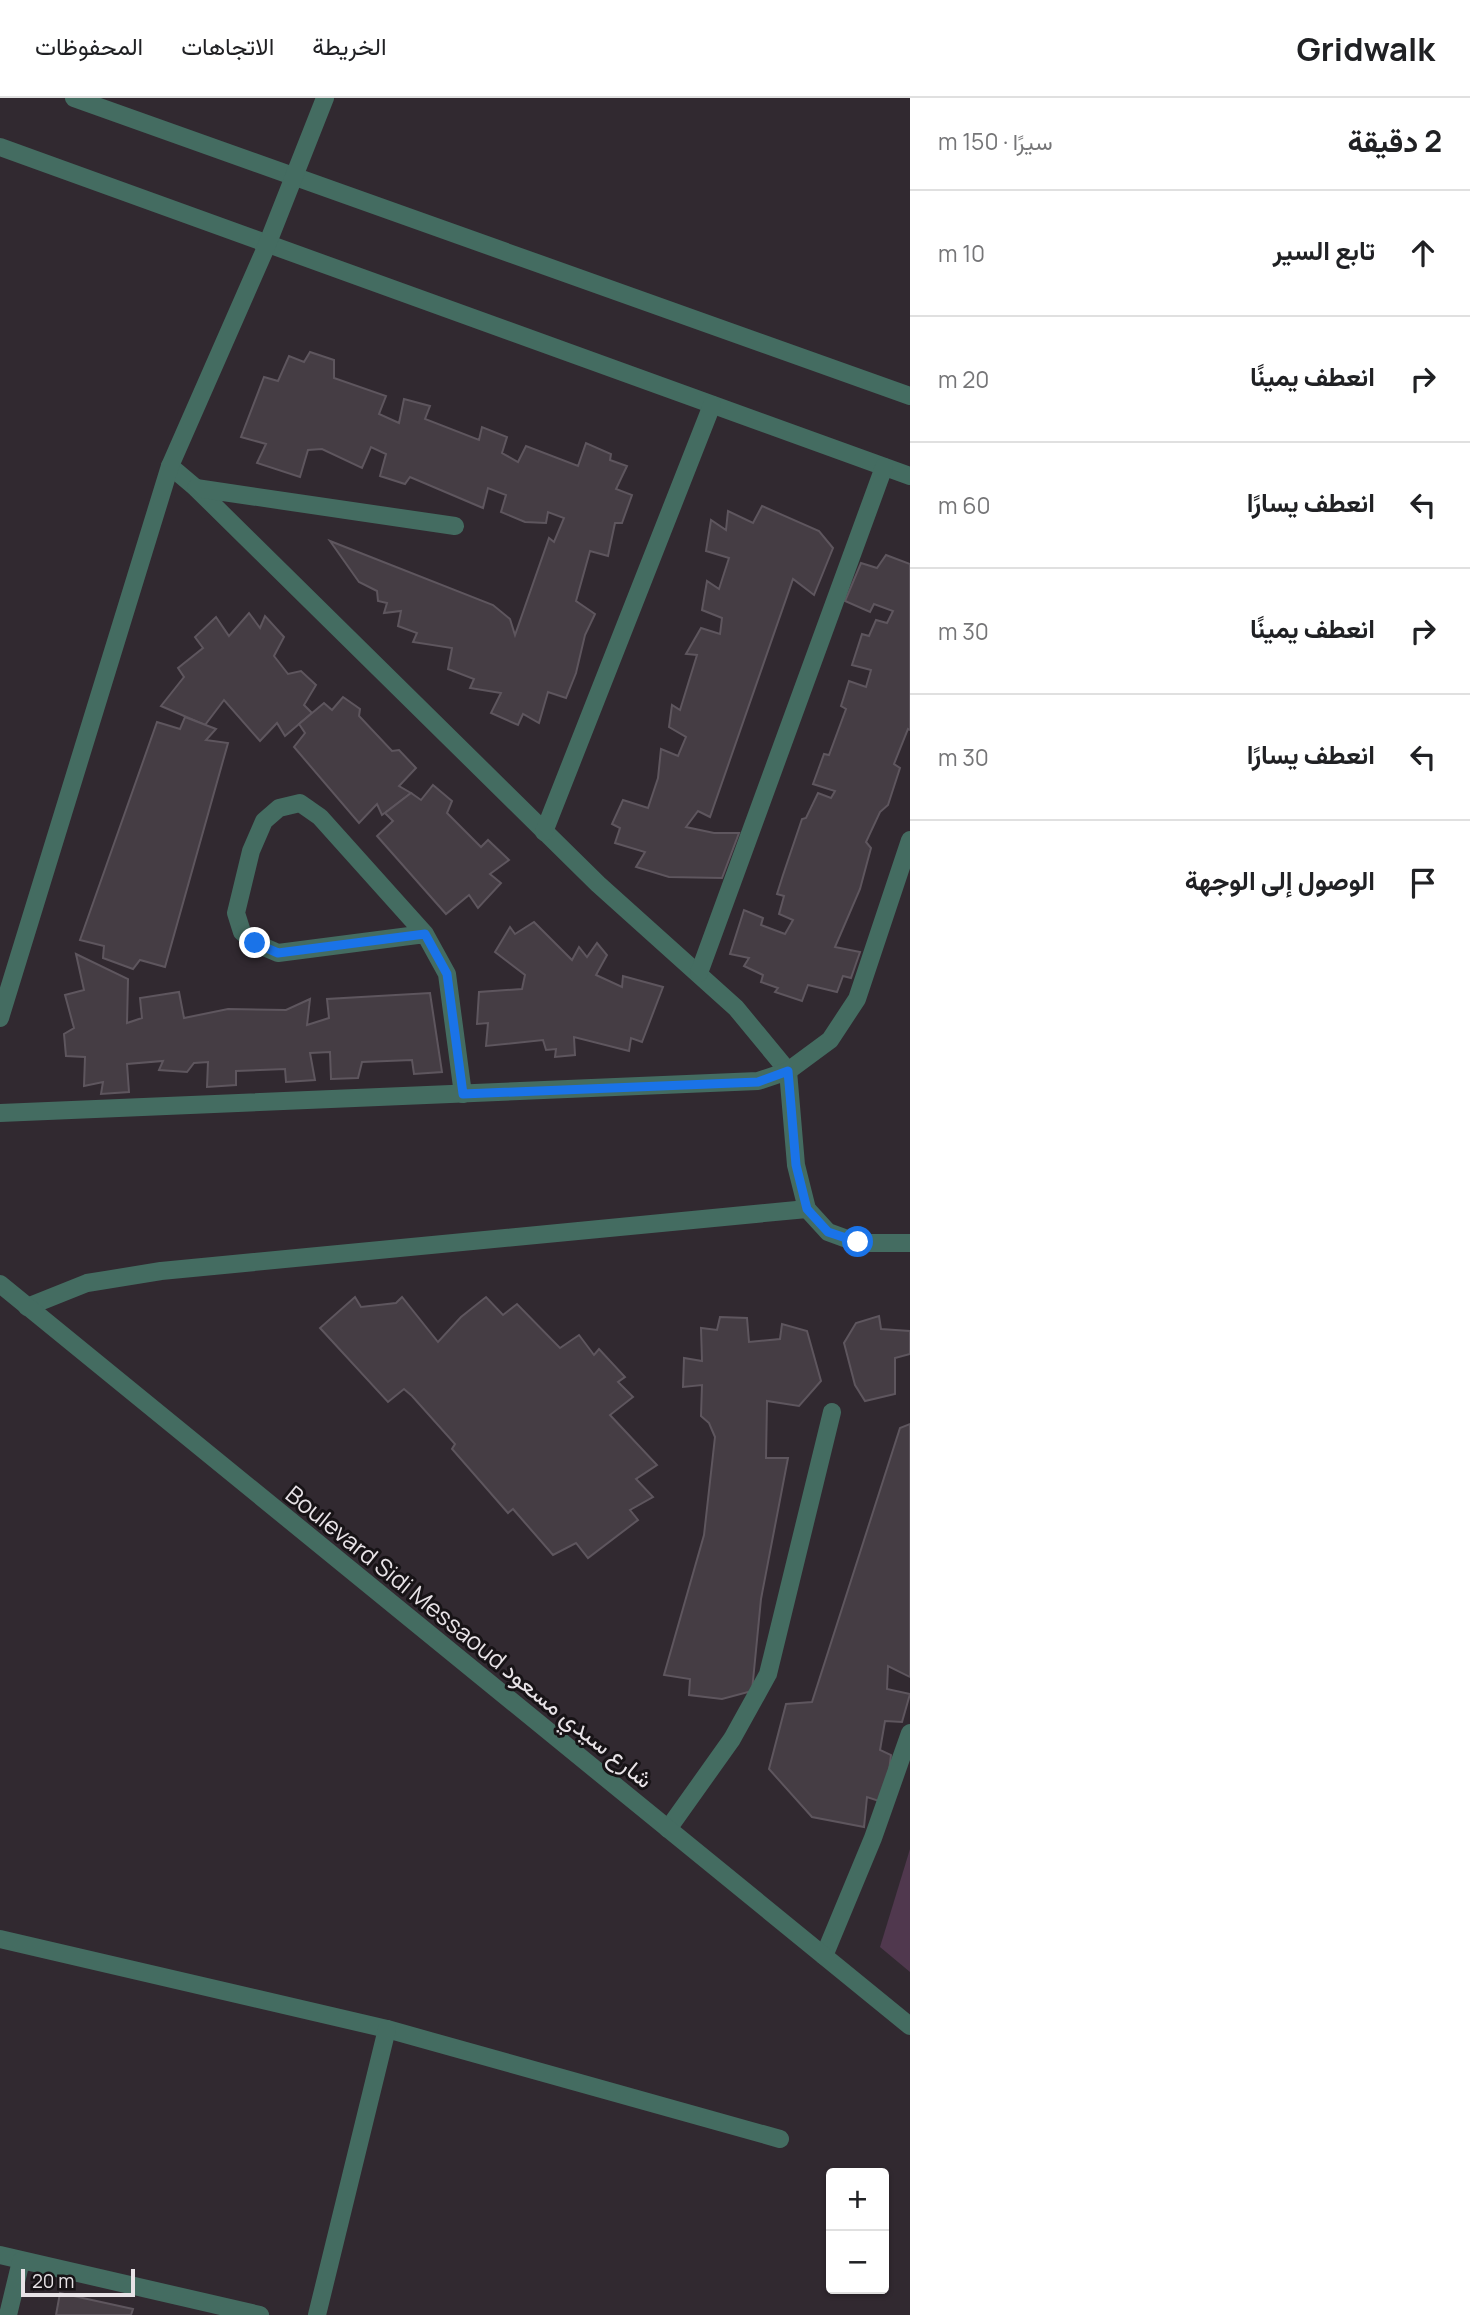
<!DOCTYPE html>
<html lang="ar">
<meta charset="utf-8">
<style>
body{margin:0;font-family:Manrope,Vazirmatn,sans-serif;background:#f6f6f6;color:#202124;direction:rtl}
.controls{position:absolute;right:21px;bottom:21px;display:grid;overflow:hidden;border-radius:7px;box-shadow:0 2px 5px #0004}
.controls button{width:63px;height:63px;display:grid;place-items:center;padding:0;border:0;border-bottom:2px solid #e0e0e0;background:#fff;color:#202124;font:35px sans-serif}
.scale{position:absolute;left:21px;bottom:18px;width:114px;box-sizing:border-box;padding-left:7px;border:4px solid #e8e3e7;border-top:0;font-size:19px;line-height:24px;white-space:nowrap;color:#e8e3e7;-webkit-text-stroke:5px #171316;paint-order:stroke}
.stop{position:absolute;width:21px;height:21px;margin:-16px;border:5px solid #1a73e8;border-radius:50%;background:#fff}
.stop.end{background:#1a73e8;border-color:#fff;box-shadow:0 2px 7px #0008}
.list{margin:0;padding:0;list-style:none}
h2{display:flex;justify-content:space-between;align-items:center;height:91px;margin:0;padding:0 28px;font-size:30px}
h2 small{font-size:23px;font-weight:400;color:#757577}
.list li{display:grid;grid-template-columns:46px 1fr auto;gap:21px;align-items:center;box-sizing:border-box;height:126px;padding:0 28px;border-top:2px solid #e0e0e0}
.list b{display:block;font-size:26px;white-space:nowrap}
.list em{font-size:23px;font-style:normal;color:#757577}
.icon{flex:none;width:38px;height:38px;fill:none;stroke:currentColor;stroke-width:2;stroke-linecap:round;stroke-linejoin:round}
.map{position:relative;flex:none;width:910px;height:2217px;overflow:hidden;direction:ltr}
header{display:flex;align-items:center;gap:42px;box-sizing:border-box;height:98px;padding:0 35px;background:#fff;border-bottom:2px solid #e0e0e0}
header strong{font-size:33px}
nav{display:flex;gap:38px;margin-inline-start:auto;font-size:24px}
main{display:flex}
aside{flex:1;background:#fff}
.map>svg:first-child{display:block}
</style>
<header>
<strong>Gridwalk</strong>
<nav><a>الخريطة</a><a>الاتجاهات</a><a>المحفوظات</a></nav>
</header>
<main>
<aside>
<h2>2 دقيقة<small>سيرًا · 150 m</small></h2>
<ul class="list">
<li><svg class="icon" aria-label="ahead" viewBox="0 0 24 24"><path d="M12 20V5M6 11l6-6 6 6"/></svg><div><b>تابع السير</b></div><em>10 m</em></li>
<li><svg class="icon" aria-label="right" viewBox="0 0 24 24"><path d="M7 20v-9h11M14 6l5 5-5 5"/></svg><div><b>انعطف يمينًا</b></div><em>20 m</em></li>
<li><svg class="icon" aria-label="left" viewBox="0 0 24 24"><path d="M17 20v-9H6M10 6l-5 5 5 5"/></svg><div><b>انعطف يسارًا</b></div><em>60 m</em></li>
<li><svg class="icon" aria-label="right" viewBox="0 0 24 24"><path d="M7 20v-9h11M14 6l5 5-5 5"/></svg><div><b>انعطف يمينًا</b></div><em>30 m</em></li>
<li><svg class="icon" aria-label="left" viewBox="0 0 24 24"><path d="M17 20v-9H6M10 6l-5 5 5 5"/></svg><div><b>انعطف يسارًا</b></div><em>30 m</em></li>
<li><svg class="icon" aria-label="arrive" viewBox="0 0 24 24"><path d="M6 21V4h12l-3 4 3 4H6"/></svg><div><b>الوصول إلى الوجهة</b></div></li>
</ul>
</aside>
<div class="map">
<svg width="910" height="2217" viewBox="0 0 910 2217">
<rect width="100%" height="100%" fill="#312930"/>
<polygon fill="#50384e" points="910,1751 910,1874 880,1849"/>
<g fill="#453d44" stroke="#5e565e" stroke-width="2">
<polygon points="310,254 334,262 334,280 386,298 379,316 399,325 404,301 430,308 425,321 479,342 482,329 507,339 502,355 518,364 526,348 578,368 586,345 611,356 610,362 627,368 616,391 632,397 622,425 615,425 608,458 590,453 576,503 595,516 585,537 576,575 566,600 548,594 539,625 523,616 518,627 491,615 501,595 470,590 474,581 448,571 452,550 413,544 417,535 398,528 401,513 384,515 387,505 378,503 377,493 359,484 330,443 493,507 510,521 515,537 549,440 554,444 564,420 548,414 546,425 525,424 501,414 506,397 488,390 483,410 410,379 405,386 380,378 386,356 371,349 362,370 322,351 308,352 300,379 257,365 266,346 241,339 264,279 278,283 289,258 304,264"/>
<polygon points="762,408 819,433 833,450 814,497 793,481 710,719 698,713 686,729 714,735 739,735 722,780 669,779 636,769 645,754 615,745 620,730 612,726 623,702 648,710 658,680 661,651 678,658 686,639 669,629 672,607 680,612 697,557 686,556 701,530 720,536 722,520 702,512 707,483 719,491 729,460 706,453 711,422 726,432 728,413 753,425"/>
<polygon points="886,457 910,466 910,632 908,631 894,666 900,670 888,707 880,714 866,744 871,750 860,791 835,849 860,854 851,880 843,878 837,894 808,887 802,903 775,894 778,890 761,884 763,877 744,868 749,860 730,856 744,812 763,820 761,827 785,836 793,822 779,816 784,798 777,796 783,777 802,721 806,720 818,695 831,700 835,693 813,686 824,656 829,657 846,611 841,608 849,583 866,589 871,572 852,567 862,536 869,538 876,522 887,525 893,513 874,506 870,514 845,503 861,465 877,470"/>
<polygon points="249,515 260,530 265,518 284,539 274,558 288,576 301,573 316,587 304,607 312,615 285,638 277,625 260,643 224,602 205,627 161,608 184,579 178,570 203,550 195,539 216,519 229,538"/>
<polygon points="343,599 360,611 359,618 392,653 399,652 416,670 399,688 411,695 382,717 377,706 359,725 294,649 305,635 299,626 324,605 332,612"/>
<polygon points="185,619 216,631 206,642 228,645 165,869 140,862 133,871 103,860 104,848 80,842 157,624 180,631"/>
<polygon points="433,687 452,703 447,715 481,749 488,742 509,762 490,776 501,785 478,810 469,797 446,816 377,738 393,723 385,715 411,695 421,702"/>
<polygon points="534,824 572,862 579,849 587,859 597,845 607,857 596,877 622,889 623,878 663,889 642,944 631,940 629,953 574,939 575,957 555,959 556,951 546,952 543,942 486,948 488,925 477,926 479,894 522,891 525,877 495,854 510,829 515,836"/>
<polygon points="76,856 128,881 127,925 142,920 140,900 179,894 184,920 228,911 286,912 310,901 307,927 329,920 327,901 430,895 442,974 414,976 412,962 362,964 358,980 331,981 330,954 310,955 315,982 286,984 285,971 236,973 236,987 207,989 208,964 194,965 187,974 159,972 163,963 127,966 129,994 101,996 103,984 84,988 85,959 66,958 64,936 74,930 65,897 84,892"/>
<polygon points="355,1199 361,1209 396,1205 402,1199 438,1244 461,1219 486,1199 503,1217 517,1206 560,1250 579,1237 594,1257 599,1251 625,1279 618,1284 633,1299 610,1317 657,1367 636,1381 653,1399 630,1412 638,1422 588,1460 576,1445 553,1457 513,1411 508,1415 452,1351 455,1346 412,1298 404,1291 388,1304 320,1230"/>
<polygon points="879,1218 881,1231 910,1233 910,1256 895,1260 895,1296 865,1303 855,1287 844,1245 856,1225"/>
<polygon points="720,1219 747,1220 749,1244 780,1241 782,1226 807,1233 821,1283 799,1308 767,1303 766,1360 788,1360 761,1501 752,1593 722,1601 689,1597 690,1581 664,1577 704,1437 715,1339 709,1325 701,1318 702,1287 683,1289 684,1260 702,1263 701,1230 717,1232"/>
<polygon points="910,1326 910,1579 888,1568 887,1591 910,1596 902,1624 885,1623 880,1652 891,1657 885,1705 867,1699 864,1729 812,1719 769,1671 786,1606 812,1604 900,1330"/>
<polygon points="60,2195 133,2211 131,2217 56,2217"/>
</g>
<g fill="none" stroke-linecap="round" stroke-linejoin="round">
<g stroke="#446c61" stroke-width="18">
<polyline points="74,0 910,298"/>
<polyline points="0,49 910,378"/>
<polyline points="170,368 196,390 598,786 736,910 788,973 796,1067 807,1111 828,1134 858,1145 910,1145"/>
<polyline points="196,390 455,428"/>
<polyline points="544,734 712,307"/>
<polyline points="425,836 278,855 255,845 242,834 236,815 251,753 264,723 279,710 300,705 320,719 425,836 447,876 463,996"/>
<polyline points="699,875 884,369"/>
<polyline points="0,920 170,368 267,147 325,0"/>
<polyline points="0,1015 758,983 788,973 830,942 857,901 910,742"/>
<polyline points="27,1209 87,1185 161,1173 807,1111"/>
<polyline points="668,1731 732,1641 768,1576 832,1314"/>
<polyline points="0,1841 387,1931 780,2041"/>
<polyline points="824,1858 873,1740 910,1635"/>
<polyline points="0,2157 260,2217"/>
<polyline points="8,2217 21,2163"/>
<polyline points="317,2217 387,1931"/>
</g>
<polyline stroke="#446c61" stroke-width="18" points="0,1186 910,1928"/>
</g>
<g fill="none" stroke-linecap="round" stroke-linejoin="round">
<polyline stroke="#1a73e8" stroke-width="9" points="255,845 278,855 425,836 447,876 463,996 758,984 788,973 796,1067 807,1111 828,1134 858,1144"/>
</g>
<g text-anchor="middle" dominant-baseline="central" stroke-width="6" stroke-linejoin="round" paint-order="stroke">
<g font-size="24" fill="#e8e3e7" stroke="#171316">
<text transform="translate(470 1538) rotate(39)">Boulevard Sidi Messaoud شارع سيدي مسعود</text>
</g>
</g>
</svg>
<div class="controls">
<button>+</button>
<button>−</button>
</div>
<div class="scale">20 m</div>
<div class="stop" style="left:858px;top:1144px"></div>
<div class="stop end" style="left:255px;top:845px"></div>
</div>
</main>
